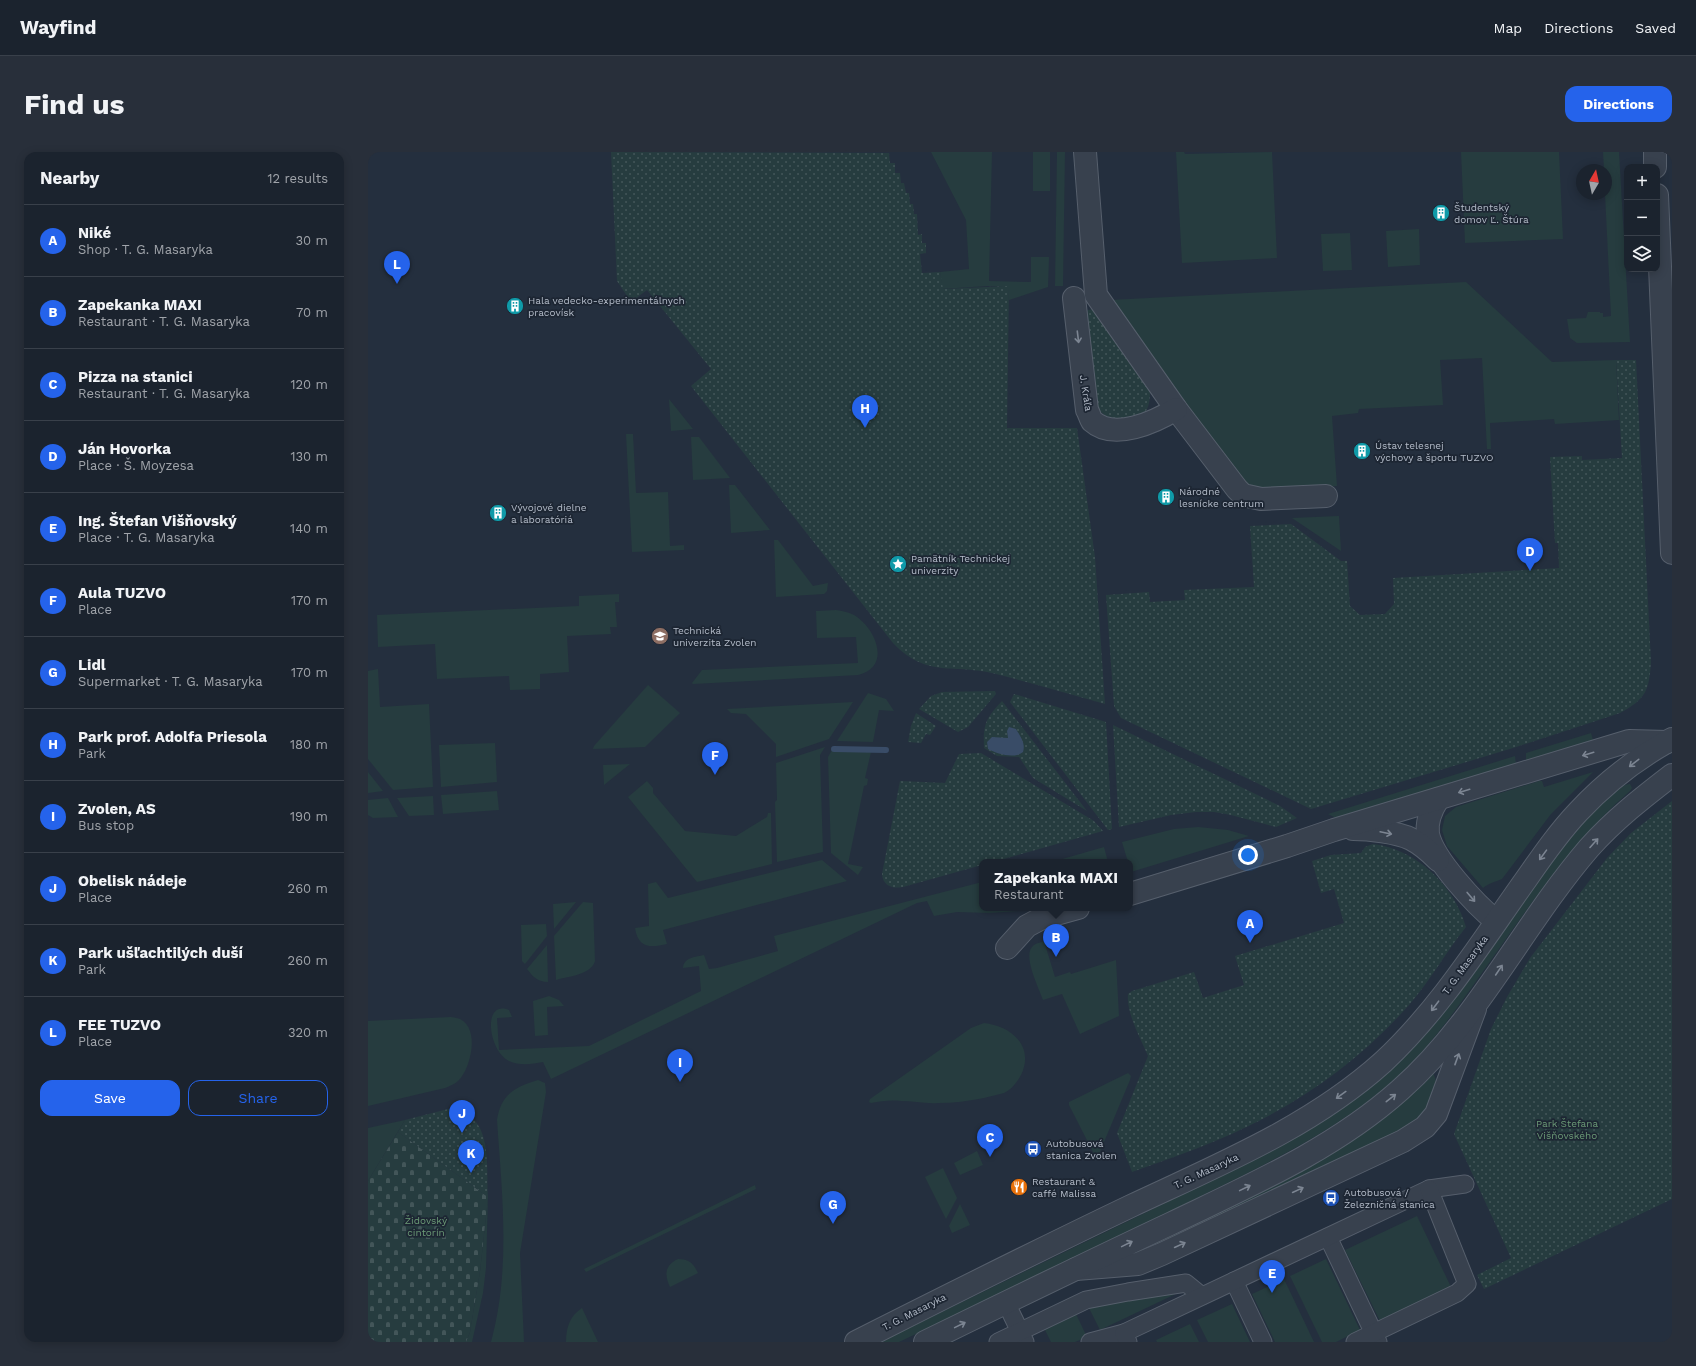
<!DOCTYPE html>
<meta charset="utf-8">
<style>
body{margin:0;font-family:"Work Sans",sans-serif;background:#282f3a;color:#f1f3f6}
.controls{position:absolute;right:12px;top:12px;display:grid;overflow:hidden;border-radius:8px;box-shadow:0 2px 10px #0003}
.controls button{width:36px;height:36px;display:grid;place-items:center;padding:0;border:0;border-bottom:1px solid #39404a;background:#1b232e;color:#f1f3f6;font:20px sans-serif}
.compass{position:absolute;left:1208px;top:12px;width:36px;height:36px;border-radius:50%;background:#1b232e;box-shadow:0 2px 10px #0003;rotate:9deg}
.you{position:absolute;left:880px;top:703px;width:14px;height:14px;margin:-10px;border:3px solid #fff;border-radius:50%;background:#1a73e8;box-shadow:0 0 0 6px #1a73e833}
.badge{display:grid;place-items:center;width:26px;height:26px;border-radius:50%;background:#2563eb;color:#fff;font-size:13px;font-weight:700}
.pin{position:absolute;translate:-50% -33px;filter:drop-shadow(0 1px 2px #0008)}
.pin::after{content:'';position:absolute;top:21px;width:14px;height:12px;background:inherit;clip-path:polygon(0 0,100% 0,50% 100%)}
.popup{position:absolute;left:611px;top:707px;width:154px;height:52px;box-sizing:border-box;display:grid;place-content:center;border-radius:8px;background:#1b232e;filter:drop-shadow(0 1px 3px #0005);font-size:13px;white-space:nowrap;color:#a0a4aa}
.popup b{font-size:15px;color:#f1f3f6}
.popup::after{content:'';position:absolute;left:50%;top:100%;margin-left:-8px;border:8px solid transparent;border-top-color:#1b232e}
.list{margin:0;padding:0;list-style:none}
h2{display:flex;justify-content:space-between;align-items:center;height:52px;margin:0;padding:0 16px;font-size:17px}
h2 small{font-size:13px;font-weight:400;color:#a0a4aa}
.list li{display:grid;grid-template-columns:26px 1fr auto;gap:12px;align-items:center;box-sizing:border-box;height:72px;padding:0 16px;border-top:1px solid #39404a}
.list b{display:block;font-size:15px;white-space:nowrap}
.list p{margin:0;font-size:13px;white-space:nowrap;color:#a0a4aa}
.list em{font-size:13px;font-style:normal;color:#a0a4aa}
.actions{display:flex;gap:8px;padding:12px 16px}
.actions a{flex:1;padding:9px 0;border:1px solid #2563eb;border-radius:12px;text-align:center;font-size:14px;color:#2563eb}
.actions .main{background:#2563eb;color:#fff}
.icon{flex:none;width:22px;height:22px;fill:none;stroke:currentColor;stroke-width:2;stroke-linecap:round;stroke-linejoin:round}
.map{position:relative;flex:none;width:1304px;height:1190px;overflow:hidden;border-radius:12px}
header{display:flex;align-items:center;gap:24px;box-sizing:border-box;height:56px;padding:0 20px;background:#1b232e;border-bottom:1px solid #39404a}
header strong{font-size:19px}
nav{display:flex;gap:22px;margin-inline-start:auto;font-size:14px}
.intro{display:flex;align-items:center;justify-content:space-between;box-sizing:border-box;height:96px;padding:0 24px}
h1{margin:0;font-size:28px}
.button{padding:10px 18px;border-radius:12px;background:#2563eb;color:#fff;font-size:14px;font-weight:700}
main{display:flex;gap:24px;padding:0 24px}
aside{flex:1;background:#1b232e;border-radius:12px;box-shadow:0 2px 10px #0003}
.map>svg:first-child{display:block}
</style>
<header>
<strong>Wayfind</strong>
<nav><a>Map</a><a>Directions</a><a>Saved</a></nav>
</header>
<div class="intro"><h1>Find us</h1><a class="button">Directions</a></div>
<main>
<aside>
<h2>Nearby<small>12 results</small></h2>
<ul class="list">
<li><span class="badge">A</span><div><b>Niké</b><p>Shop · T. G. Masaryka</p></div><em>30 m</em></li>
<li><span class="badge">B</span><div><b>Zapekanka MAXI</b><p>Restaurant · T. G. Masaryka</p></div><em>70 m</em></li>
<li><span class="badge">C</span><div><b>Pizza na stanici</b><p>Restaurant · T. G. Masaryka</p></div><em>120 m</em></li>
<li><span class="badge">D</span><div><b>Ján Hovorka</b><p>Place · Š. Moyzesa</p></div><em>130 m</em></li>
<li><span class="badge">E</span><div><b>Ing. Štefan Višňovský</b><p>Place · T. G. Masaryka</p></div><em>140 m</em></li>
<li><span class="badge">F</span><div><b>Aula TUZVO</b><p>Place</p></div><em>170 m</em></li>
<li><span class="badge">G</span><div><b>Lidl</b><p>Supermarket · T. G. Masaryka</p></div><em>170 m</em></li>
<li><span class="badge">H</span><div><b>Park prof. Adolfa Priesola</b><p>Park</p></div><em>180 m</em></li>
<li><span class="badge">I</span><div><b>Zvolen, AS</b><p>Bus stop</p></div><em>190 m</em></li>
<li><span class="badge">J</span><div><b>Obelisk nádeje</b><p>Place</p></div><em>260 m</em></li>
<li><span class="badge">K</span><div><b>Park ušľachtilých duší</b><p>Park</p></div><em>260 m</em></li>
<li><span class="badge">L</span><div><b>FEE TUZVO</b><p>Place</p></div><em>320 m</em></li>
</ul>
<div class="actions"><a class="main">Save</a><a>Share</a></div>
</aside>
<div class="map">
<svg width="1304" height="1190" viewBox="0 0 1304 1190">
<defs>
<pattern id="cemetery-stones" width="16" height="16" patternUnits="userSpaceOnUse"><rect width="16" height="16" fill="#263c3f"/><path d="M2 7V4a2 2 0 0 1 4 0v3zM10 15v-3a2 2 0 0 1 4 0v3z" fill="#435659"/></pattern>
<pattern id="park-dots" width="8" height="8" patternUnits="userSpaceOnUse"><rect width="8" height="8" fill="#263c3f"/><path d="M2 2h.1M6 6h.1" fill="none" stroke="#435659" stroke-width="1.8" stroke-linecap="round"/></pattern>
</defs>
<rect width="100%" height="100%" fill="#242f3e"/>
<g fill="#263c3f">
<polygon points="563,0 624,0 621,129 663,130 663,105 681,105 680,135 641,148 641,135 620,134 574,137 572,120 601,117 598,68"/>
<rect x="665" y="0" width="17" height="39"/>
<polygon points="689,0 697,0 695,134 687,134"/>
<polygon points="808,0 816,0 817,2 904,0 909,106 814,111"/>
<polygon points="1093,0 1191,0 1195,87 1097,91"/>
<polygon points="1235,0 1251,0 1262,190 1209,191 1202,186 1199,167 1218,166 1220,160 1232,160 1232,161 1235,161 1235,165 1243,164 1237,42 1238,18 1236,18"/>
<polygon points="1051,77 1052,113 1020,115 1018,79"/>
<polygon points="982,81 984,118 955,119 953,82"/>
<polygon points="1098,130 1184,210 1248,208 1251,268 1187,272 1186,267 1122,271 1123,297 1119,297 1114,206 1072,208 1075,253 991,257 990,261 964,264 969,334 900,338 875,333 742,148"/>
<polygon points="301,247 325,277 303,279"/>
<polygon points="258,282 265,282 268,341 300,340 302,394 316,393 316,398 264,400"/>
<polygon points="323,285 331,285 362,326 325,328"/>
<polygon points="361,333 367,333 402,378 363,381"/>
<polygon points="971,364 973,399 924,366"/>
<polygon points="406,388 410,388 445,434 460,431 459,439 456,442 408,445"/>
<polygon points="251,442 251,450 247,450 249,475 242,475 243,482 199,484 201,520 172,522 172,537 142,538 141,524 69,527 67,492 10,495 9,463 211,454 211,444"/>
<path d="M468 458C474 459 480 460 486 463 508 476 524 515 490 523L325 532 324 531 334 518 490 511 488 485 449 486 448 459Z"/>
<polygon points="10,517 12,555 61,552 65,635 25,638 0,607 0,519"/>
<polygon points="280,533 312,561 277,595 225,597 226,594"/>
<polygon points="500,541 518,547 526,559 511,558 505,590 469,589"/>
<polygon points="485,550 461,587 408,605 408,592 378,562 363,561 359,557"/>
<polygon points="1223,581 1225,588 1158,609 1158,601"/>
<polygon points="127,591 129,630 73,635 71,593"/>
<polygon points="457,595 452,603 455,700 409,710 407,650 409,648 408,611"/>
<polygon points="464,598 503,600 497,626 500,627 499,633 496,634 480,712 495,715 490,723 463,701 460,605"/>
<polygon points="1147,604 1148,612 968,666 960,662"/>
<polygon points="262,612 236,633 235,613"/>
<polygon points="0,620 15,639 0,641"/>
<path d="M1225 620 1183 662 1134 727C1127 730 1121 731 1115 736L1079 694 1074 678 1077 664 1088 655 1171 629H1174L1176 635Z"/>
<polygon points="279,629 285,636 285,641 317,679 368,684 399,665 400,661 403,661 404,712 329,730 260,645"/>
<path d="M1262 632 1264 636 1262 639C1201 692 1156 762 1109 828 1084 863 1060 897 1028 926 966 982 889 1016 815 1053 721 1100 626 1145 531 1190H512L910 996C965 965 1017 928 1059 880 1071 867 1080 853 1090 839 1120 800 1148 759 1177 719 1188 703 1245 631 1262 632Z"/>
<polygon points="129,639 131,658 75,662 73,643"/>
<polygon points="65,644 66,663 41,664 29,646"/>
<polygon points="20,646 30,665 5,666 0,663 0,648"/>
<polygon points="830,675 860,678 881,684 763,720 762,710 760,710 754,690 806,677"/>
<polygon points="736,695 740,710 684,710"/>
<path d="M454 708 479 729 295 778 299 792C282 796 270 796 267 776L281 774 280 732 288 730 300 746Z"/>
<path d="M614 730V756H650V759L622 761 589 760 566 764 559 749 549 751 183 927 175 910C164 912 152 914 141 909 120 899 114 847 141 858L144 865 129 866 131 898 221 894 333 839 331 814 315 816C316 805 328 805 336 803L341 817 349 816 410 799 406 784Z"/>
<polygon points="208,750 186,777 185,752"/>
<path d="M215 750 225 751 227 809C223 823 201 824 188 828L186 784Z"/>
<polygon points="178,772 179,784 157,812 154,809 153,773"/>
<path d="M676 789 687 825 702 820 703 822 748 808 751 864 712 882 694 842 675 848C671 836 655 805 664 795 667 791 672 791 676 789Z"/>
<path d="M179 793 180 830C170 830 165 825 159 817Z"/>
<polygon points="181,844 191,848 196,854 179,855 180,883 167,884 165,849"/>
<path d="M83 865C85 865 89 866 92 867 112 877 103 915 91 928 87 932 82 934 77 936L0 954V869Z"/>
<path d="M616 871C643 874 667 894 653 923 649 930 644 937 636 941 630 943 622 944 616 946 601 949 585 951 570 951 558 952 545 949 533 949 523 948 513 949 503 951L501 950 502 947 603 876Z"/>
<polygon points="760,921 763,924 762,928 731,1002 726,1002 701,953 701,950"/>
<path d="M1065 921C1077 943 1055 963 1039 975L777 1101 775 1098 949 1011 1002 976Z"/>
<path d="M170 928 177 931 178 940 152 1101 156 1190H123C143 1117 134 1042 129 968 133 942 147 935 170 928Z"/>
<polygon points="37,968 0,1029 0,976"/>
<polygon points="609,999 615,1013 592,1023 586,1011"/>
<polygon points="575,1016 589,1046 578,1067 557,1025"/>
<polygon points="387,1033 388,1037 218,1120 216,1117"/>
<polygon points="120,1045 118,1116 115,1141 104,1190 98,1190 102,1180 112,1119"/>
<polygon points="592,1052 602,1073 584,1081 581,1074"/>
<polygon points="1049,1064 1083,1135 1012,1169 977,1098"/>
<path d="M310 1107C321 1107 325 1111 330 1121L302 1135C296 1122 297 1113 310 1107Z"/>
<polygon points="958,1107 992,1178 968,1190 954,1190 922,1124"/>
<polygon points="916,1127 946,1190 907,1190 884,1142"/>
<polygon points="814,1139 732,1178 721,1156 736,1149"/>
<polygon points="864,1152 882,1190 840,1190 829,1168"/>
<path d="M214 1156 230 1190H198C198 1175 202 1164 214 1156Z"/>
<polygon points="708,1162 719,1185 707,1190 683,1190 677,1178"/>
<polygon points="822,1172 831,1190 789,1190 788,1188"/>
</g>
<polygon fill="url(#cemetery-stones)" points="30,980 120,1045 112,1119 102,1180 98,1190 0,1190 0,1029"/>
<g fill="url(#park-dots)">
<path d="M243 0 521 1 522 11H527V21H532L533 31H536L538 41H541L542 52H545L546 62H549L550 83 554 82V91H558V101L552 102 554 121 572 120 575 137 641 134 639 276H709L727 405 737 552C701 542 664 531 628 522 587 511 559 527 525 491L323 234 343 217 279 138 263 150 249 129Z"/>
<path d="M726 157 782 239C782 258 777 267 757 267 743 267 737 266 729 255L717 161 720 158Z"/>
<path d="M1248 208H1268L1283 510C1281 539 1278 547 1252 561L1145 596 943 657 753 566 746 554 738 443 781 440 782 450 817 448 816 438 886 435 882 374 923 372 973 409H979L982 454 992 463 1017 462 1026 452 1025 426 1191 416 1190 391H1187L1182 305 1214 304V308L1254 306Z"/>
<polygon points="627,539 628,542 600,575 590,580 551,557 563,544 574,540"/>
<polygon points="646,542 738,570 744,677 740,678 642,550"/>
<path d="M634 549 719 659 665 626 651 605 629 604 616 596C615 572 618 566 634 549Z"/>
<polygon points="548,561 568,574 562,583 558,582 553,591 540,590 543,574"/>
<polygon points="745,573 912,654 929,666 908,675 863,663 846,660 828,660 803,663 751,675"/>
<path d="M613 601 726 669 735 679 625 710H614V713L535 735C524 737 515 734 514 722L532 629 577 631 591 602Z"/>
<polygon points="1304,649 1304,1047 1116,1137 1109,1123 1143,1106 1086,982 1123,877 1139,845 1162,806 1239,706 1263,681"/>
<path d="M1005 692C1048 697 1086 733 1098 775 1078 800 1062 829 1041 853 988 913 925 956 852 987 824 999 794 1009 764 1020L749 981 780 904C773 887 758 861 760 842L764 839 826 820 835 846 876 833 867 804 976 771 966 737 953 741 944 709 963 703 993 701 997 695Z"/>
<path d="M80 957C126 959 118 1012 120 1045L30 980 37 968Z"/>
</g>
<path fill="#394c67" d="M641 575 648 577C652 584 658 591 655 600 647 607 629 602 620 597L619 590 624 585 640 586 639 579Z"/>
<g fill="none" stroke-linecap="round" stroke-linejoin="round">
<polyline stroke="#394c67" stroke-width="6" points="466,597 518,598"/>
<defs>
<g id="pedestrian">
<polyline points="960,1085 1010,1190"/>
<polyline points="866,1129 895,1190"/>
<polyline points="643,1161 657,1190"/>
<polyline points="630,1190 718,1148 760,1140 818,1131 834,1144"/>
<polyline points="722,1190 756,1181"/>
<polyline points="760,1190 756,1181 1061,1037 1097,1032"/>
<polyline points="987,1190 1089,1141 1099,1132 1061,1037"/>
</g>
<g id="minor">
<polyline points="717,0 728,143 808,257 869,337 875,343 893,347 958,344"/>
<polyline points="1287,0 1287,15"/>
<polyline points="1289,43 1304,401"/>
<path d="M706 146 719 258C721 261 722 266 724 269 746 289 787 270 808 257"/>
<path d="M1070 647C1063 658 1058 669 1060 682 1065 707 1108 753 1128 769"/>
<path d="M985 677C1000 677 1029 680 1043 687 1053 692 1062 700 1070 708"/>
<polyline points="762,742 919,694 966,678 1261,589 1299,590"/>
<polyline points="639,796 659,774 674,766 710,756"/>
<polyline points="708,1117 770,1112 794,1102 1035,989 1057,975 1068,962 1107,857"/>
</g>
<g id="tertiary">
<path d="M488 1190C579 1144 671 1098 763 1054 850 1013 943 975 1015 910 1072 857 1114 789 1159 726 1175 703 1191 680 1210 660 1237 631 1269 606 1304 587"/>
<path d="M557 1190C639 1150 721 1110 804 1071 883 1033 966 997 1032 938 1109 870 1154 774 1221 696 1246 668 1274 646 1304 623"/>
</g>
</defs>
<use href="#pedestrian" stroke="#565f6c" stroke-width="19"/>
<use href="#minor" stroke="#565f6c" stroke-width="24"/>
<use href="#tertiary" stroke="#565f6c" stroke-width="24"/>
<use href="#pedestrian" stroke="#38414e" stroke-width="17"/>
<use href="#minor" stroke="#38414e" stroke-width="22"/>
<use href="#tertiary" stroke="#38414e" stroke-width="22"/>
</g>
<defs><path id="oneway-shaft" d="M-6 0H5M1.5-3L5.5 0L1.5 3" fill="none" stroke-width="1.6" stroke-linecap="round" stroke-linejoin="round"/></defs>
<g stroke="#7c8592">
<use href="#oneway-shaft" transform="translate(710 185) rotate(83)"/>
<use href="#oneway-shaft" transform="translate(1220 602) rotate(163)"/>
<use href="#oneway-shaft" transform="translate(1266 611) rotate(142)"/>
<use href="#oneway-shaft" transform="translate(1096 639) rotate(163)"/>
<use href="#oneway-shaft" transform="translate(1018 681) rotate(12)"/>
<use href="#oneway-shaft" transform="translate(1226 691) rotate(-48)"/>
<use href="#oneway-shaft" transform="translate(1175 703) rotate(126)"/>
<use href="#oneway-shaft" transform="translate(1103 745) rotate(50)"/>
<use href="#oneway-shaft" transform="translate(1131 818) rotate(-56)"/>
<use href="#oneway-shaft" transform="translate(1067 854) rotate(127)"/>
<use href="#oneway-shaft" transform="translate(1089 907) rotate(-70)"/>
<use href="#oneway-shaft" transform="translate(973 943) rotate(144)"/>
<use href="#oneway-shaft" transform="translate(1023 946) rotate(-38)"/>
<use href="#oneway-shaft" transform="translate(877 1036) rotate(-26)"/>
<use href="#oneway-shaft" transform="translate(930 1038) rotate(-25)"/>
<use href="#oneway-shaft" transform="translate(759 1092) rotate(-26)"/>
<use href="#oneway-shaft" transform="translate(812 1093) rotate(-25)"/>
<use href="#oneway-shaft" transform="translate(592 1173) rotate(-26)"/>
</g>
<defs>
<symbol id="building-disc" viewBox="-11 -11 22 22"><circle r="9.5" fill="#0f9aa8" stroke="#1d2633"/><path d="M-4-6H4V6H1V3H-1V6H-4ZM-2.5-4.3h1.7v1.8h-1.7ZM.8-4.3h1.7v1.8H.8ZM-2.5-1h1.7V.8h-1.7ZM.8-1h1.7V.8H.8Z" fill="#fff"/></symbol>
<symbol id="sight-disc" viewBox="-11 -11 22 22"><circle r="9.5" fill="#0f9aa8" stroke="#1d2633"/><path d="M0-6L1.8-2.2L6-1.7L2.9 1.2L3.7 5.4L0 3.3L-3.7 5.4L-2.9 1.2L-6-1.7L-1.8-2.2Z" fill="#fff"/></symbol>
<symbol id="university-disc" viewBox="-11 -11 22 22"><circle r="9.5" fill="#8d6e63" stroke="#1d2633"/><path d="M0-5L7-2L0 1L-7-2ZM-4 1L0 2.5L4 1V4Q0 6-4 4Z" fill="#fff"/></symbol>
<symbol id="bus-disc" viewBox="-11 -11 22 22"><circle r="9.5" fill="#1a4fb4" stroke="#1d2633"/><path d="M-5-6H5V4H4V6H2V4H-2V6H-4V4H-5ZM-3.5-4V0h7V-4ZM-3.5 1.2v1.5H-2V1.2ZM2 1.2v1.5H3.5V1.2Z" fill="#fff"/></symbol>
<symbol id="restaurant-disc" viewBox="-11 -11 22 22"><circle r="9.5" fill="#e8710a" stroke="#1d2633"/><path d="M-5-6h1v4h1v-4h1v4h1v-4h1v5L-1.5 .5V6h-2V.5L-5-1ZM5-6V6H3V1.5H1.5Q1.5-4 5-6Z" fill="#fff"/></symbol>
</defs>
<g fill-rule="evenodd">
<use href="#building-disc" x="1063" y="51" width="20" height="20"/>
<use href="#building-disc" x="137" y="144" width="20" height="20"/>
<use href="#building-disc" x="984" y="289" width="20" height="20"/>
<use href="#building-disc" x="788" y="335" width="20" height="20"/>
<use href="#building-disc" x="120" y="351" width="20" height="20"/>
<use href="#sight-disc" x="520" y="402" width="20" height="20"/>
<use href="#university-disc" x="282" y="474" width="20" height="20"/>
<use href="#bus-disc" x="655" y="987" width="20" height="20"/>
<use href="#restaurant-disc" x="641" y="1025" width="20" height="20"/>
<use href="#bus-disc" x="953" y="1036" width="20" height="20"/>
</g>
<g text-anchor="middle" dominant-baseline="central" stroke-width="3.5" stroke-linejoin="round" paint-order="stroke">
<g font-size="10" fill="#b4bcc9" stroke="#1d2633" text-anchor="start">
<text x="1086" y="55">Študentský<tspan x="1086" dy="12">domov Ľ. Štúra</tspan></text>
<text x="160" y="148">Hala vedecko-experimentálnych<tspan x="160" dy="12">pracovísk</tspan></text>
<text x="1007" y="293">Ústav telesnej<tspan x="1007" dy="12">výchovy a športu TUZVO</tspan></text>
<text x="811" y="339">Národné<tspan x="811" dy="12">lesnícke centrum</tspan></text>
<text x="143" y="355">Vývojové dielne<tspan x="143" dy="12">a laboratóriá</tspan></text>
<text x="543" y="406">Pamätník Technickej<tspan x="543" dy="12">univerzity</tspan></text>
<text x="305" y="478">Technická<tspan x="305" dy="12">univerzita Zvolen</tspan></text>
<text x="678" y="991">Autobusová<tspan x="678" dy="12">stanica Zvolen</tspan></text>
<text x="664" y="1029">Restaurant &amp;<tspan x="664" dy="12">caffé Malissa</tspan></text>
<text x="976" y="1040">Autobusová /<tspan x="976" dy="12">Železničná stanica</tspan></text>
</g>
<g font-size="10" fill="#b4bcc9" stroke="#1d2633">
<text transform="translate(718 241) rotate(81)">J. Kráľa</text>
<text transform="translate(1097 813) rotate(-54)">T. G. Masaryka</text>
<text transform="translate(838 1019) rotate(-25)">T. G. Masaryka</text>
<text transform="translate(546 1160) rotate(-27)">T. G. Masaryka</text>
</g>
<g font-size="10" fill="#6b9a76" stroke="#1d2633">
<text x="1199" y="971">Park Štefana<tspan x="1199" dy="12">Višňovského</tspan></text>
<text x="58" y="1068">Židovský<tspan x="58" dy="12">cintorín</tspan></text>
</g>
</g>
</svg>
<div class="controls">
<button>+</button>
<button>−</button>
<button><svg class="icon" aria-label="layers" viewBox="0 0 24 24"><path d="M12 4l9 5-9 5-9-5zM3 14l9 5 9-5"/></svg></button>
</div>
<svg class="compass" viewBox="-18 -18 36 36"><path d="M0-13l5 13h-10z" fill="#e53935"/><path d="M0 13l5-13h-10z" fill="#a0a4aa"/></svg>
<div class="you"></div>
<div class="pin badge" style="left:882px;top:791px">A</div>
<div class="pin badge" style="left:688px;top:805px">B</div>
<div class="popup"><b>Zapekanka MAXI</b>Restaurant</div>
<div class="pin badge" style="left:622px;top:1005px">C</div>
<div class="pin badge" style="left:1162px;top:419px">D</div>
<div class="pin badge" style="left:904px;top:1141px">E</div>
<div class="pin badge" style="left:347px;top:623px">F</div>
<div class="pin badge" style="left:465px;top:1072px">G</div>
<div class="pin badge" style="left:497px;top:276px">H</div>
<div class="pin badge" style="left:312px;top:930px">I</div>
<div class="pin badge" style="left:94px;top:981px">J</div>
<div class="pin badge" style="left:103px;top:1021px">K</div>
<div class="pin badge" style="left:29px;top:132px">L</div>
</div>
</main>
